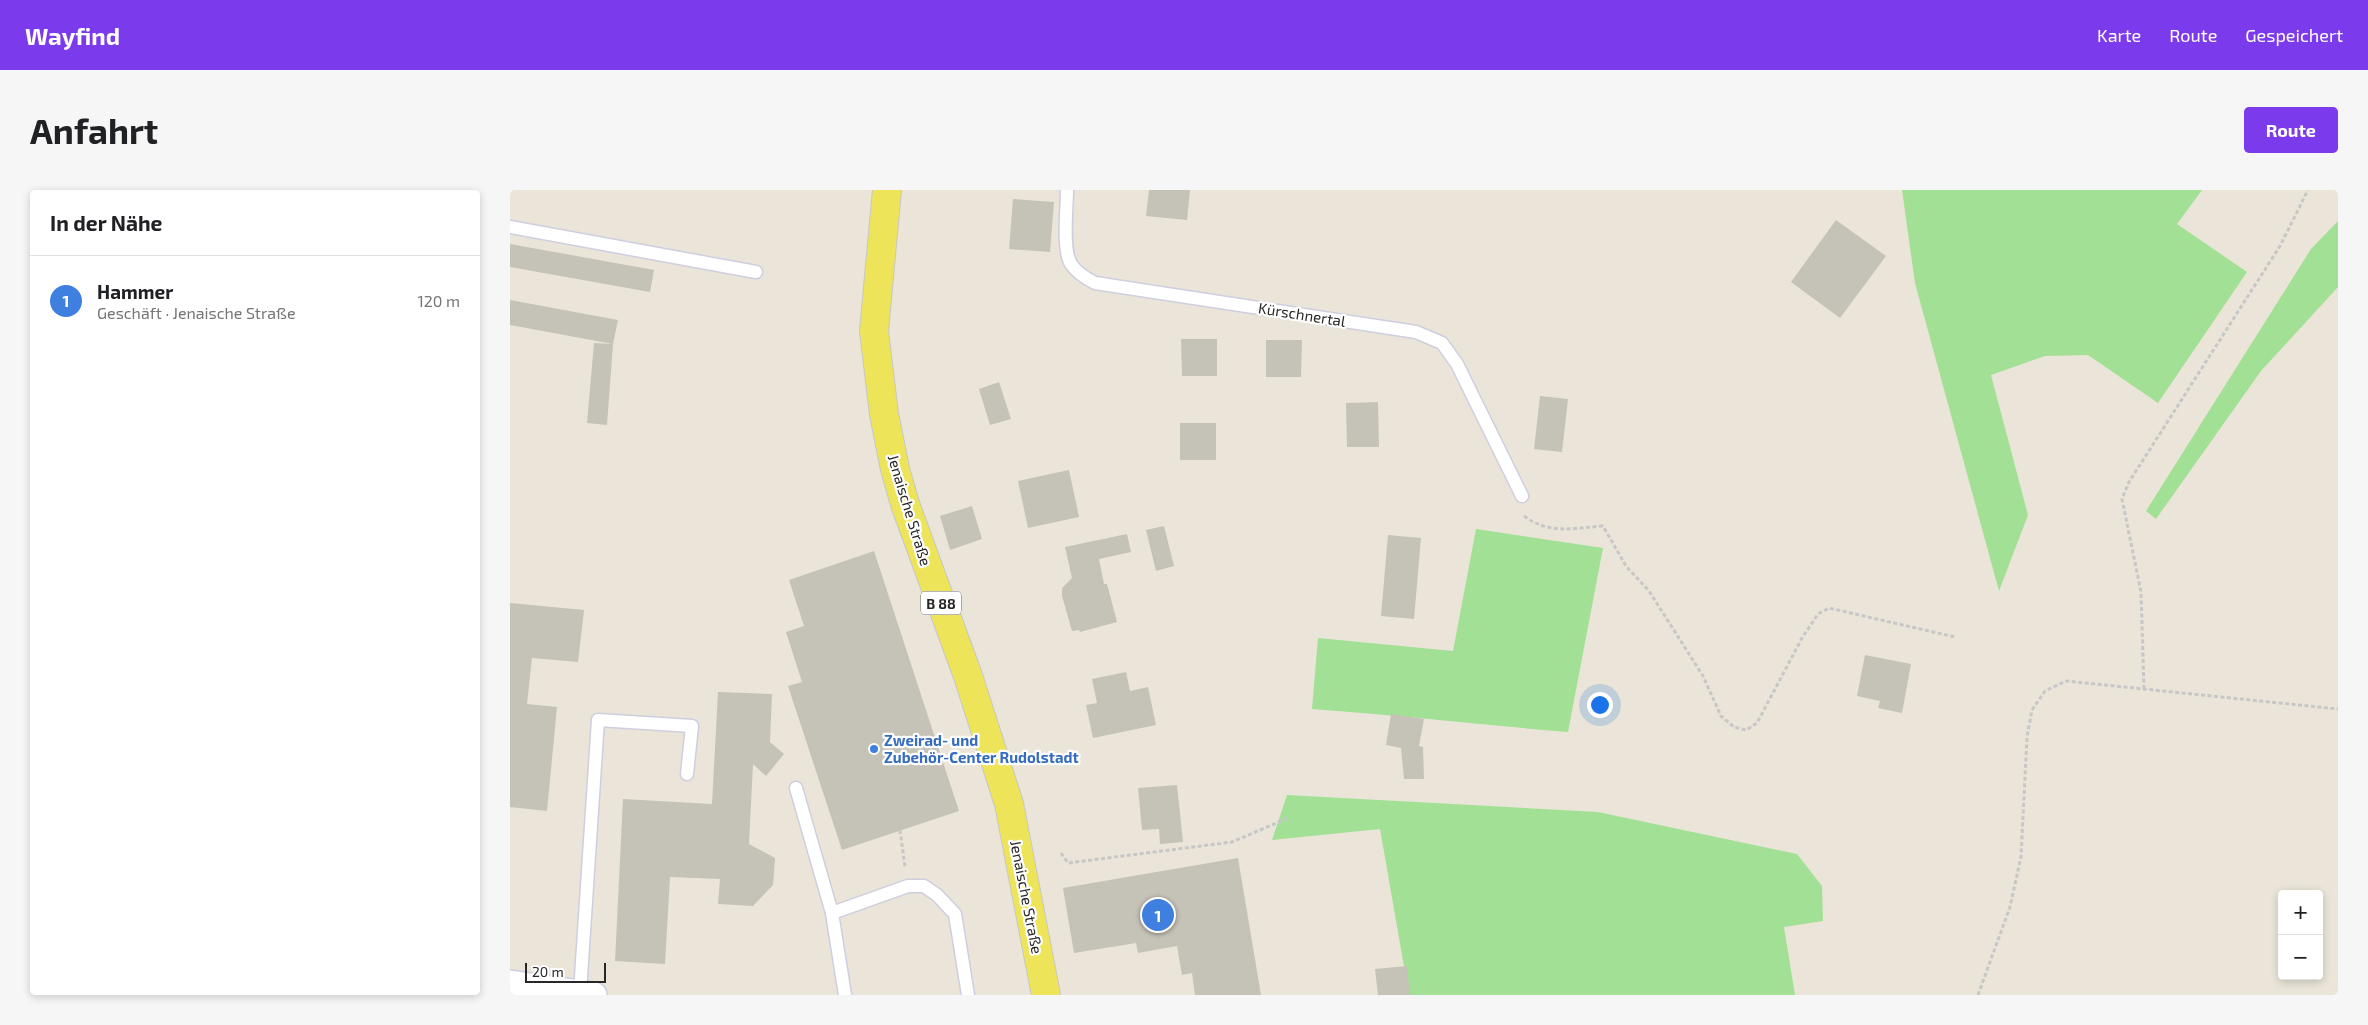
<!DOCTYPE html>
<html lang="de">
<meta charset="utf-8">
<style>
body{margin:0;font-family:"Exo 2",sans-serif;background:#f6f6f6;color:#202124}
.controls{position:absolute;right:15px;bottom:15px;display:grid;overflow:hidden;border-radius:5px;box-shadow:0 2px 8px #0003}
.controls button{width:45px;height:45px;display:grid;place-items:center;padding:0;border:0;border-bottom:1px solid #e0e0e0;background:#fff;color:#202124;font:25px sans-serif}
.scale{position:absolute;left:15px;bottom:12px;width:81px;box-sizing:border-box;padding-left:5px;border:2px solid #272727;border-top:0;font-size:14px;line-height:18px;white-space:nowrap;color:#272727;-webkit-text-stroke:4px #fff;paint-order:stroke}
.you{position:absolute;left:1089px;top:514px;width:18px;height:18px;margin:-12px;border:4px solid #fff;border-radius:50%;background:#1a73e8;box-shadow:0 0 0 8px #1a73e833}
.badge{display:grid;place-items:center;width:32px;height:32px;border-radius:50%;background:#7c3aed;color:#fff;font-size:16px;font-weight:700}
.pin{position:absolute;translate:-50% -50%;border:2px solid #fff;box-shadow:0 1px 5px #0006}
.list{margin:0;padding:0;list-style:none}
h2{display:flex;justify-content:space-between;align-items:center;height:65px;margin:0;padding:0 20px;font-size:21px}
h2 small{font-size:16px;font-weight:400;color:#757577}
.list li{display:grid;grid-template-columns:32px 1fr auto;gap:15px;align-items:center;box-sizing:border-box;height:90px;padding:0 20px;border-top:1px solid #e0e0e0}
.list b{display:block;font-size:19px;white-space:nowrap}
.list p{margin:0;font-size:16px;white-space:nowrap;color:#757577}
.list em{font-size:16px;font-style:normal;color:#757577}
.map{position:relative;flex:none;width:1828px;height:805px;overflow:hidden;border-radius:5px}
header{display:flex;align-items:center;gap:30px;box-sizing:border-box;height:70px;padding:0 25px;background:#7c3aed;color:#fff}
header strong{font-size:24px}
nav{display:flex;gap:28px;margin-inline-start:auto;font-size:18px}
.intro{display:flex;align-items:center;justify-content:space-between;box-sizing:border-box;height:120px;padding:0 30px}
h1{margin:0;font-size:35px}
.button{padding:12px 22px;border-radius:5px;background:#7c3aed;color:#fff;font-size:18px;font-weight:700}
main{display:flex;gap:30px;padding:0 30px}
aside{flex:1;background:#fff;border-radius:5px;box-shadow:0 2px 8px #0003}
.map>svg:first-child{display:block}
</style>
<header>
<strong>Wayfind</strong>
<nav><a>Karte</a><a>Route</a><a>Gespeichert</a></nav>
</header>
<div class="intro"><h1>Anfahrt</h1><a class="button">Route</a></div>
<main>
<aside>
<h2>In der Nähe<small></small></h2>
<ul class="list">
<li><span class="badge" style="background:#3f7fe0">1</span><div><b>Hammer</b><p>Geschäft · Jenaische Straße</p></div><em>120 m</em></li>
</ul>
</aside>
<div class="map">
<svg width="1828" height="805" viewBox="0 0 1828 805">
<rect width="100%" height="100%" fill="#eae5d8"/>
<g fill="#a2e095">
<polygon points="1392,0 1692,0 1667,34 1737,82 1648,213 1578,165 1535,166 1481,185 1518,325 1489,401 1405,93"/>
<polygon points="1828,31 1828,97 1751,181 1646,329 1636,321 1801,59"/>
<path d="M966 339 1093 358 1058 542C973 535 887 525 802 519L808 448 943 461Z"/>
<polygon points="777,605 1088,622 1287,664 1312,696 1313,731 1274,737 1285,805 899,805 870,639 762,650"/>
</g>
<g fill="#c5c2b8">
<polygon points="639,0 680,0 677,30 636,26"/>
<polygon points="503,9 544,12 540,62 499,59"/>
<polygon points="1326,30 1376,66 1330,128 1281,92"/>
<polygon points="0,54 144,80 140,102 0,77"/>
<polygon points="0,110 108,130 103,154 97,235 77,233 84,153 103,154 0,135"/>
<polygon points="671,149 707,149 707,186 672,186"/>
<polygon points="756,150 792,150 791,187 756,187"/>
<polygon points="489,192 501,229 480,235 469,199"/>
<polygon points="1030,206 1058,209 1052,262 1024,259"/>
<polygon points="868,212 869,257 837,257 836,213"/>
<rect x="670" y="233" width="36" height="37"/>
<polygon points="559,280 569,327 518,338 508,291"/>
<polygon points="462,316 472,349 440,360 430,326"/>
<polygon points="654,336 664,376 646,381 636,340"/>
<polygon points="617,344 621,362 589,369 594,394 597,394 607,432 570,442 569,440 562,441 552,406 552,398 562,388 555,357"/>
<polygon points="878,345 911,348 904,429 871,426"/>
<polygon points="364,361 449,621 332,660 278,496 292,492 276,442 294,436 279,390"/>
<polygon points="0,413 74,420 68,472 22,468 17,514 47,517 37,621 0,617"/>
<polygon points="1355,465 1401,474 1392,523 1368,518 1370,511 1347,506"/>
<polygon points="616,482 620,501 638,497 646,535 583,548 576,515 587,513 582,489"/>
<polygon points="208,502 262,504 260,552 274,564 256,586 243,574 239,654 265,668 263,695 243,716 208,714 210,689 160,687 155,774 105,771 113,609 202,614"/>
<polygon points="881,524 914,529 909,556 913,557 914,589 894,589 891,558 876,555"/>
<polygon points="667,595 673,652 650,654 649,639 632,640 628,598"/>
<polygon points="728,668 751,805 685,805 682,783 672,785 667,756 628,763 626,753 564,763 553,698"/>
<polygon points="897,776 900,805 868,805 865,779"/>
</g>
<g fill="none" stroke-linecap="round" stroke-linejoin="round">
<defs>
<g id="lane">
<path d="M557 0C557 18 552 60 561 74 567 83 575 88 585 93L906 142 932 153 947 174 1012 306"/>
<polyline points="0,37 246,82"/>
<polyline points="286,598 322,723"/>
<polyline points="70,802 88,530 182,536 177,584"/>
<polyline points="335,805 322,723 398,696 414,696 427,705 445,724 458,805"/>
</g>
<polyline id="street" points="0,793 84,805"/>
<polyline id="primary" points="377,0 364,141 374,224 385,279 395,314 458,486 499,614 536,805"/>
</defs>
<use href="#lane" stroke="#cecee0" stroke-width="15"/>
<use href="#street" stroke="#cecee0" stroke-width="28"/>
<use href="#primary" stroke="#c7c7c7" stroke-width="30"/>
<g stroke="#c7c7c7" stroke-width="3" stroke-dasharray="4 2.5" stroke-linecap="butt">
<path d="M1014 326C1040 345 1063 338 1093 336L1116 376 1139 401 1193 486 1211 526 1224 537 1236 540 1247 533 1292 448 1308 424 1319 418 1445 447"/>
<polyline points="1634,499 1631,402 1612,309 1619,292 1770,56 1798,0"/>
<polyline points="390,640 395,677"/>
<polyline points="551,663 558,673 722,652 778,628"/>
<polyline points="1468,805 1500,717 1511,667 1517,547 1522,520 1535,501 1556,491 1828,519"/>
</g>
<use href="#lane" stroke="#fff" stroke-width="12"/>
<use href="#street" stroke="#fff" stroke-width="25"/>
<use href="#primary" stroke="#eee45a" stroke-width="28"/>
</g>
<circle fill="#3f7fe0" stroke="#fff" stroke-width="2" cx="364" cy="559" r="5"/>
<g text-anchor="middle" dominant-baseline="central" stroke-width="4.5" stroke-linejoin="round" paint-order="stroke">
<rect fill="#fff" stroke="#686868" stroke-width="1" x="411" y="401.5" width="40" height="23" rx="4"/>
<g font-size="14" font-weight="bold" fill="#272727">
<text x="431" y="413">B 88</text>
</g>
<g font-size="15" fill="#272727" stroke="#fff">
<text transform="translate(792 124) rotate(9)">Kürschnertal</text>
<text transform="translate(400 320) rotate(73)">Jenaische Straße</text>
<text transform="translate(517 707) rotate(79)">Jenaische Straße</text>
</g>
<g font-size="15" font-weight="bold" fill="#366cbe" stroke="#fff" text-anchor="start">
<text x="374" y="550">Zweirad- und<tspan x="374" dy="17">Zubehör-Center Rudolstadt</tspan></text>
</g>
</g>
</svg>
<div class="controls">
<button>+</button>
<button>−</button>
</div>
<div class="scale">20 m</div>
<div class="you"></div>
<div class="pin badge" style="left:648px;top:725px;background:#3f7fe0">1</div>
</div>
</main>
